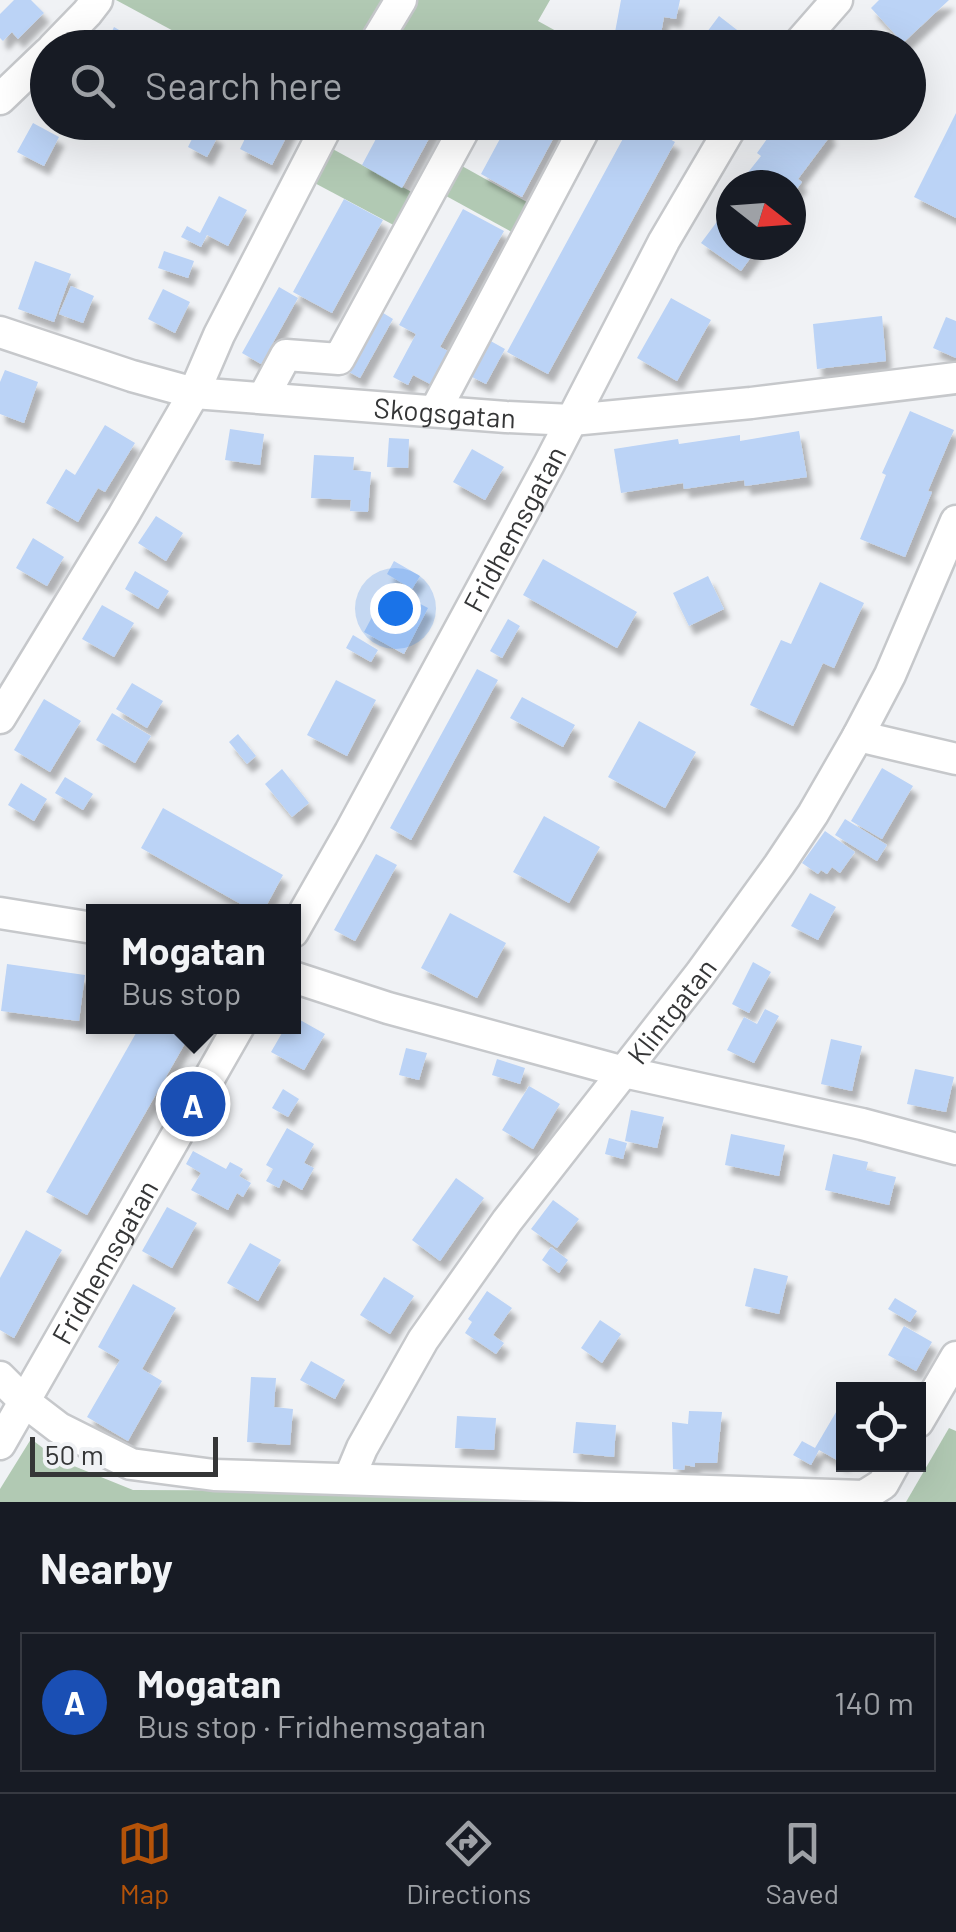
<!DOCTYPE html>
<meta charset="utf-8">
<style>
body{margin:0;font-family:Barlow,sans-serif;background:#20242c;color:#f1f3f6}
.controls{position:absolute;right:30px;bottom:30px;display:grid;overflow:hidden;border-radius:0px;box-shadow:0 10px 40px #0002}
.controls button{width:90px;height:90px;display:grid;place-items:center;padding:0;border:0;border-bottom:2px solid #363941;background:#171b24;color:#f1f3f6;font:50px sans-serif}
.compass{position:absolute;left:716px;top:170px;width:90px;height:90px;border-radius:50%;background:#171b24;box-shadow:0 10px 40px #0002;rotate:107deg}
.scale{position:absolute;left:30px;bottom:25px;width:188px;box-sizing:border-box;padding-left:10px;border:5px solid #353637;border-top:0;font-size:28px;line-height:35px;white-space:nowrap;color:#353637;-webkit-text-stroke:8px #f0f2f5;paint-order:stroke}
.you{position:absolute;left:395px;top:608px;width:35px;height:35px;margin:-25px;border:8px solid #fff;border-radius:50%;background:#1a73e8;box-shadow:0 0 0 15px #1a73e833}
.badge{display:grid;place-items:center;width:65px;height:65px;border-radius:50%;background:#b45309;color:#fff;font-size:32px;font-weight:700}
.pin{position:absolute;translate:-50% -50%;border:5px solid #fff;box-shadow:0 2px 10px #0006}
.popup{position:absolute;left:86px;top:904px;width:215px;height:130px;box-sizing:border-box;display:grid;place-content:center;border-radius:0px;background:#171b24;filter:drop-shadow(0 2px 8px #0005);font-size:32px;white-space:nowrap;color:#9ea1a6}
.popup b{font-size:38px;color:#f1f3f6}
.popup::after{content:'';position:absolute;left:50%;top:100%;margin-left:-20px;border:20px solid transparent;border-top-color:#171b24}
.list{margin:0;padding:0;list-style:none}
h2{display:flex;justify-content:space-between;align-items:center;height:130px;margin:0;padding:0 40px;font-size:42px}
h2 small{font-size:32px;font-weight:400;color:#9ea1a6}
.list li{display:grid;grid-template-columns:65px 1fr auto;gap:30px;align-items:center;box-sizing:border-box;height:140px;margin:0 20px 20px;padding:0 20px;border:2px solid #363941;border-radius:0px}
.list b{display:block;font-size:38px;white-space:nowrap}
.list p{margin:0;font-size:32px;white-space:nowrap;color:#9ea1a6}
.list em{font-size:32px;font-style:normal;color:#9ea1a6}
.icon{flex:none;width:55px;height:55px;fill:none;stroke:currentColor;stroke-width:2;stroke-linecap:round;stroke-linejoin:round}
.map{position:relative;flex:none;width:956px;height:1502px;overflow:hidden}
.search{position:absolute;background:#171b24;box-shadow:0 10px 40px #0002;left:30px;right:30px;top:30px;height:110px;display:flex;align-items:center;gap:25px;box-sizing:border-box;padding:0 35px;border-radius:55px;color:#9ea1a6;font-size:38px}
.sheet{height:290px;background:#171b24}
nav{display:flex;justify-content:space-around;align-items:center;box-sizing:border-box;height:140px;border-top:2px solid #363941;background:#171b24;font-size:28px;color:#9ea1a6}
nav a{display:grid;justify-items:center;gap:5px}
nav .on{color:#b45309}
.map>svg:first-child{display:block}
</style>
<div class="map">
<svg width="956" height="1502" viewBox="0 0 956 1502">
<defs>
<filter id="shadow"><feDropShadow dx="5.5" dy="9" stdDeviation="2.5" flood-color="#0004"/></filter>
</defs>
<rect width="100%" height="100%" fill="#f0f2f5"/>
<g fill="#b1c9b3">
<polygon points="116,0 385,0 357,48 203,47"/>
<polygon points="412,0 550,0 538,21 585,47 529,47 518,42 514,48 383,48"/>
<polygon points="329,147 419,196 401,229 309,180"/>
<polygon points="453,161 534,206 519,236 437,191"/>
<polygon points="949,1428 956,1431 956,1502 906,1502"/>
<polygon points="31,1439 59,1460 133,1490 369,1491 634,1502 0,1502 0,1489"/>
</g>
<g fill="#bbd3f6" filter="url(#shadow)">
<polygon points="14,0 31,0 44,13 18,39 12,32 3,41 0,38 0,14"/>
<polygon points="621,0 680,0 676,19 664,17 660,39 650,37 648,48 613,43"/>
<polygon points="879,0 949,0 903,43 871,8"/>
<polygon points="719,16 750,40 744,48 695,48"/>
<polygon points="114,27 140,42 137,48 104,48"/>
<polygon points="956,113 956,218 914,197"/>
<polygon points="253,122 285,122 292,126 272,165 240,149"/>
<polygon points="385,122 438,122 402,188 362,165"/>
<polygon points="509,122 562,122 522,197 481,174"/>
<polygon points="632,122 639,122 675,142 548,374 507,352"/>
<polygon points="779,122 834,122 827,132 831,135 798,179 802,182 791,197 791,185 738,185 761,156 757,153"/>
<polygon points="33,123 59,137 44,166 17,152"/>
<polygon points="199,125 218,136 207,157 188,147"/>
<polygon points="219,196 247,210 228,246 207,235 201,247 181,237 187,226 200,233"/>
<polygon points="344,199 383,220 332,313 293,292"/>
<polygon points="731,203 731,245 760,245 741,271 701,243"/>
<polygon points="463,209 504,231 440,347 450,352 432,385 413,375 408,385 393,377 416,334 399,325"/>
<polygon points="164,251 194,261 188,278 158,268"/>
<polygon points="35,261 71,274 54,322 18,309"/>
<polygon points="71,286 94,296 83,323 59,314"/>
<polygon points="279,287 298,298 261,364 242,353"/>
<polygon points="163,289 190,302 175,333 148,319"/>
<polygon points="671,298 711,320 677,381 637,358"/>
<polygon points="375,308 393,319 360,378 342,368"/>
<polygon points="882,316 886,361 817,369 813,324"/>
<polygon points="946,317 956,321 956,358 933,348"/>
<polygon points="487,339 505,349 486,384 468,375"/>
<polygon points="5,370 38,382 24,423 0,414 0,382"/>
<polygon points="910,411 954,430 928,491 932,492 905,557 860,539 886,475 882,473"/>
<polygon points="105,425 135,443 105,492 98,488 78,522 46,503 66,469 75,475"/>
<polygon points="230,429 264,434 260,465 225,460"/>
<polygon points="799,431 807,477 745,486 744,480 684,489 683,483 621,493 614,449 678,439 679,444 740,435 740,441"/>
<polygon points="389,438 409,439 408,468 387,467"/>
<polygon points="472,449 504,467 485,500 453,482"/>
<polygon points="314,455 354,457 353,470 371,472 368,512 350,511 351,500 311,498"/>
<polygon points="156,516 183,533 166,561 138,543"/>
<polygon points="33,538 64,557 47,586 16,568"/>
<polygon points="543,559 637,612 617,648 523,595"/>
<polygon points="394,561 420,576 412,589 387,574"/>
<polygon points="135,571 169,591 158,609 125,589"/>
<polygon points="708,576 724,609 689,626 673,593"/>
<polygon points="820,582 864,603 834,668 823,663 793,726 750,705 781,640 791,644"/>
<polygon points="388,587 428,608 404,654 364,632"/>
<polygon points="102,605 134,623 114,657 82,639"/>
<polygon points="508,619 520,626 502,658 490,651"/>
<polygon points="353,635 378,650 371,662 346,648"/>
<polygon points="477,669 498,680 411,840 390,828"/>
<polygon points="336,680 376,700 347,756 307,735"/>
<polygon points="132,683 163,701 147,728 116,709"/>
<polygon points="522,697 575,725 563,747 510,718"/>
<polygon points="44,699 81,721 50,772 14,750"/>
<polygon points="112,713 151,736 135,763 96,740"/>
<polygon points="639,721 696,752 665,808 608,777"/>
<polygon points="238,734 256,756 247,764 229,742"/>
<polygon points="882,768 913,786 882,839 851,821"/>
<polygon points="282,769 309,803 292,817 265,784"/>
<polygon points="65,777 93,794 83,810 55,793"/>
<polygon points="21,783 47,799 34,821 8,805"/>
<polygon points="163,808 283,875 263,912 255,912 141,848"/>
<polygon points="544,816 600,847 569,903 513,872"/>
<polygon points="845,819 887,845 877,861 835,835"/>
<polygon points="825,831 855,852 840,873 832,867 827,874 821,870 818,874 802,863"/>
<polygon points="376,854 397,865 355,941 334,930"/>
<polygon points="810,893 836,907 818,940 791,926"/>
<polygon points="450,913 506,943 477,998 421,968"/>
<polygon points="753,962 771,972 749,1013 732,1004"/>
<polygon points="7,964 85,975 79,1021 1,1011"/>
<polygon points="765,1009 779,1016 754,1063 727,1050 744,1017 757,1024"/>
<polygon points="293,1016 325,1034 304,1070 271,1052 286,1026 293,1026"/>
<polygon points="140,1026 195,1026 87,1215 46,1192"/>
<polygon points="831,1039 862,1046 852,1091 821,1084"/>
<polygon points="406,1048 427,1053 419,1080 399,1075"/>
<polygon points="497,1059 525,1068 520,1084 492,1075"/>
<polygon points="915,1069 954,1077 946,1112 907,1104"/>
<polygon points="529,1086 560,1104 533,1149 502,1130"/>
<polygon points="283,1089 299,1099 288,1117 272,1108"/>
<polygon points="631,1110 664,1117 657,1148 625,1141"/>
<polygon points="287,1128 314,1144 304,1163 314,1168 302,1190 283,1179 279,1188 266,1181 273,1169 266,1165"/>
<polygon points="731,1134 785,1145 779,1176 725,1165"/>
<polygon points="609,1138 627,1143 623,1159 605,1154"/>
<polygon points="193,1151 226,1169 230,1162 243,1169 239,1176 251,1183 243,1197 237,1193 228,1210 191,1190 201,1173 186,1164"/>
<polygon points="833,1154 868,1162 866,1170 896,1177 889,1205 825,1190"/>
<polygon points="456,1178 484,1198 440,1261 412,1240"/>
<polygon points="553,1200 579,1219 557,1248 531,1229"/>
<polygon points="167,1207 197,1223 172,1268 142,1251"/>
<polygon points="26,1230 62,1250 14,1338 0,1330 0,1278"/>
<polygon points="250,1243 281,1260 258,1301 227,1283"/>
<polygon points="551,1247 568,1260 559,1273 542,1260"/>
<polygon points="754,1268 788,1276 779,1314 745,1306"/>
<polygon points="384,1277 414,1296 390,1334 360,1315"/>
<polygon points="133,1284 176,1308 142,1369 162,1381 128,1441 87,1417 120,1360 98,1347"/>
<polygon points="487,1291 512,1308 493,1335 504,1343 496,1354 465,1333 472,1322 468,1319"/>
<polygon points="895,1298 917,1311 910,1322 888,1309"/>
<polygon points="600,1320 621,1334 602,1363 581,1348"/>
<polygon points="904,1326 932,1342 916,1371 888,1355"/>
<polygon points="311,1361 345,1380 335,1399 300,1380"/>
<polygon points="251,1377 276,1378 274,1407 293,1409 290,1445 247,1442"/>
<polygon points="839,1407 844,1409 844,1464 819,1450 811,1465 793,1455 802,1441 815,1448"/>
<polygon points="689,1411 722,1412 717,1463 695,1463 695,1467 685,1465 684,1470 673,1469 672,1422 688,1424"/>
<polygon points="457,1416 496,1418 494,1450 455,1448"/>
<polygon points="576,1422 616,1425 614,1457 573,1453"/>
</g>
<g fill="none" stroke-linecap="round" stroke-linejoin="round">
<defs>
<g id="minor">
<polyline points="53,48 87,13 97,0"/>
<polyline points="372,48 401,0"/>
<polyline points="795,48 837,0"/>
<polyline points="0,99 48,53"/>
<path id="s1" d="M0 332 132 376 194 393 506 417 572 420 751 403 956 378"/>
<polyline points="263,398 286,355 339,359 468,122"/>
<polyline points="435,411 588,122"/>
<polyline points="0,718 123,516 194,393 219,335 329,122"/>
<polyline points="858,736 956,759"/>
<polyline points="0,913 93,928"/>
<path id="s2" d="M293 932 350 832 549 464 664 241 734 122"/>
<polyline points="293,977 388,1008 624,1072 862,1124 956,1149"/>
<polyline points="0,1377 25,1402 59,1428 131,1464 214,1475 864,1496 883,1484 894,1464"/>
<polyline points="918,1422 956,1357"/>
<path id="s3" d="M0 1444 239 1026"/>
<path id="s4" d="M349 1479 362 1448 423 1340 507 1221 700 974 779 865 813 814 858 736 890 675 956 521"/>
</g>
</defs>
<use href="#minor" stroke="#c6c8cb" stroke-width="35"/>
<use href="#minor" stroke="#fff" stroke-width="30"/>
</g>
<g text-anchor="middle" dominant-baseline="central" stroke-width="8" stroke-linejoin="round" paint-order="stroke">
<g font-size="28" fill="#353637" stroke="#f0f2f5">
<text stroke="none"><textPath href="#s1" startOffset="455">Skogsgatan</textPath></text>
<text stroke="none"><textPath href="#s2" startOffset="460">Fridhemsgatan</textPath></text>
<text stroke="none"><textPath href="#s4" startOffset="570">Klintgatan</textPath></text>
<text stroke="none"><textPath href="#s3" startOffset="210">Fridhemsgatan</textPath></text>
</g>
</g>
</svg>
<div class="controls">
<button><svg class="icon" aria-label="locate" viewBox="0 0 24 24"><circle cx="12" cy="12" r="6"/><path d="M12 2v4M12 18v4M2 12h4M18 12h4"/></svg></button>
</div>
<svg class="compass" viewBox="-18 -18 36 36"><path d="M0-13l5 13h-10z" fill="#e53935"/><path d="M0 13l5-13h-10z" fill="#9ea1a6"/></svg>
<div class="scale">50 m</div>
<div class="you"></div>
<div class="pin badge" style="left:193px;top:1104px;background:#1a4fb4">A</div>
<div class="popup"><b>Mogatan</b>Bus stop</div>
<div class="search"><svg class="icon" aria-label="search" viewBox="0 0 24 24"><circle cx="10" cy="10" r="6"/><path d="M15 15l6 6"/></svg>Search here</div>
</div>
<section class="sheet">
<h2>Nearby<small></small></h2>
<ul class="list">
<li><span class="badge" style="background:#1a4fb4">A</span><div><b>Mogatan</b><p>Bus stop · Fridhemsgatan</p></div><em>140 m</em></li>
</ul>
</section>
<nav>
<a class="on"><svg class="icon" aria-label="map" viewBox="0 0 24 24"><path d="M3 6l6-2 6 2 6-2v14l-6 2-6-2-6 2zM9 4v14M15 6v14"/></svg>Map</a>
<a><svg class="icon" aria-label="directions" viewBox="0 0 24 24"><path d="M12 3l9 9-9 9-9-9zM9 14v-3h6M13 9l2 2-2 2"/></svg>Directions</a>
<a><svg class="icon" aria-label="saved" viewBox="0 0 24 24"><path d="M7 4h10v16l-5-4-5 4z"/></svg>Saved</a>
</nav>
